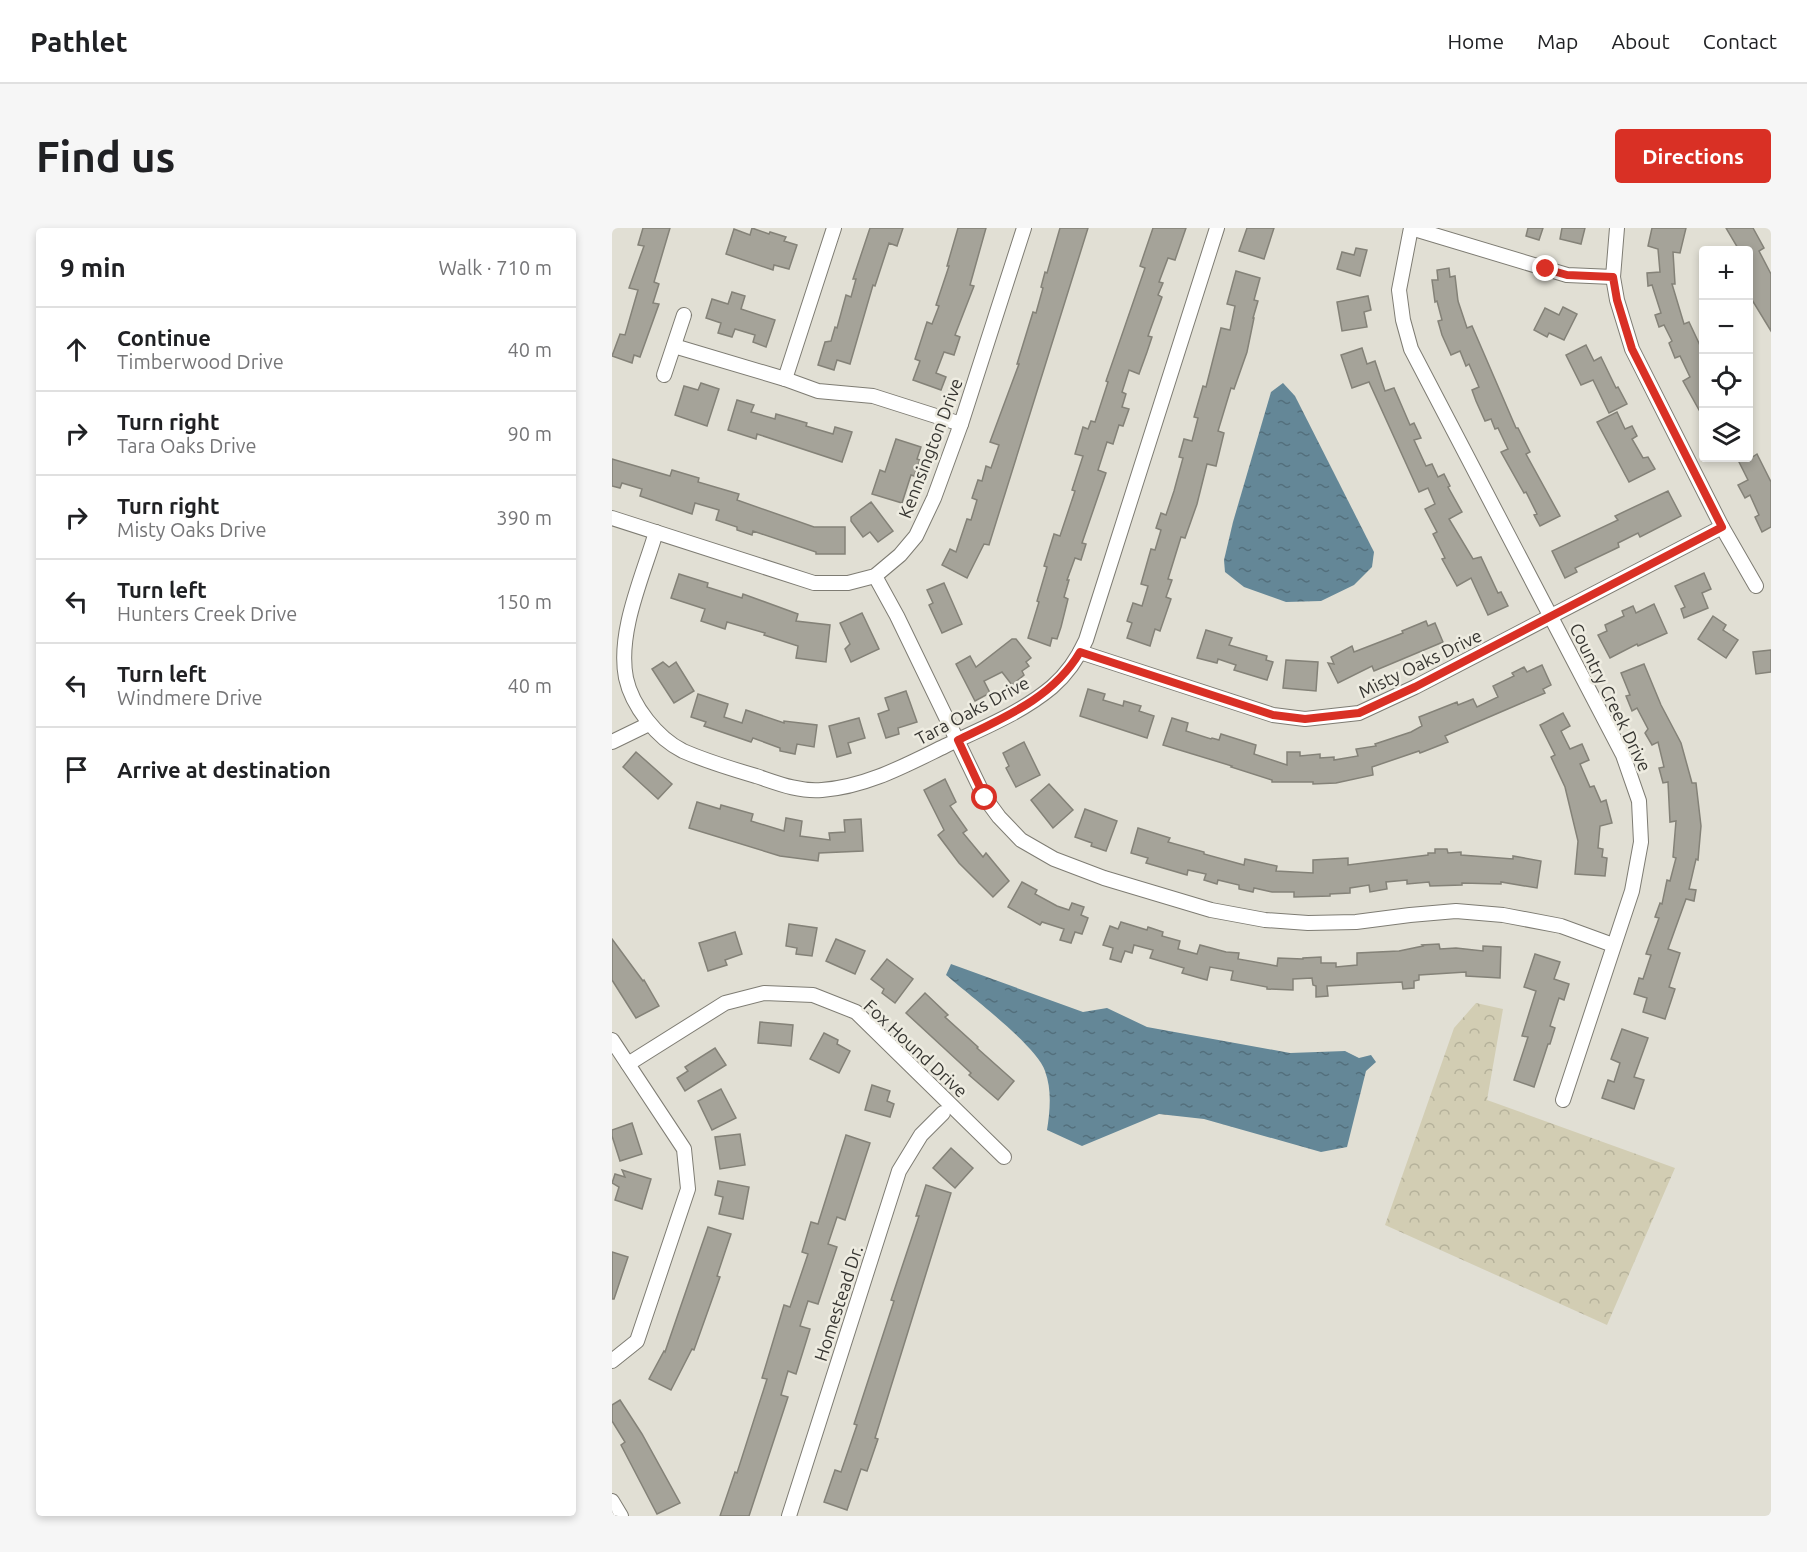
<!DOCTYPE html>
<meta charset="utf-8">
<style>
body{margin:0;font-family:Ubuntu,sans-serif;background:#f6f6f6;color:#202124}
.controls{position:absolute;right:18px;top:18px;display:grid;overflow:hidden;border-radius:6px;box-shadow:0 3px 9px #0003}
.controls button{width:54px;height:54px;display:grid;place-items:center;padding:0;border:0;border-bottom:2px solid #e0e0e0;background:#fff;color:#202124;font:30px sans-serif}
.stop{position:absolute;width:18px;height:18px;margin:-14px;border:4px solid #d93025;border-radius:50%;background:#fff}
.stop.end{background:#d93025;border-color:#fff;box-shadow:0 2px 6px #0008}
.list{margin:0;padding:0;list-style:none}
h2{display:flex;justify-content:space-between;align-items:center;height:78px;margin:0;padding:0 24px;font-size:26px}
h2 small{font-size:20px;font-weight:400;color:#757577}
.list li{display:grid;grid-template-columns:39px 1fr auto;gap:18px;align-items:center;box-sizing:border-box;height:84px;padding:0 24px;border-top:2px solid #e0e0e0}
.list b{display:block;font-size:22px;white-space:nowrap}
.list p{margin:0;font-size:20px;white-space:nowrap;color:#757577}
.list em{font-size:20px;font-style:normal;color:#757577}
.icon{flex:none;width:33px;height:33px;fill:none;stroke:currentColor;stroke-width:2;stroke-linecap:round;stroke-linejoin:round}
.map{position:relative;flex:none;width:1159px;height:1288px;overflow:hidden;border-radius:6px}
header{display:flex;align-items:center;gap:36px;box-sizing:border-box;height:84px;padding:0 30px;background:#fff;border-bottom:2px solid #e0e0e0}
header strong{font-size:28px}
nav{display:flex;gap:33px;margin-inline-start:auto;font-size:21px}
.intro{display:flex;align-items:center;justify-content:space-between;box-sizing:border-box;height:144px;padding:0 36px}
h1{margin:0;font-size:42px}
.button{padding:15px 27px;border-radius:6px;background:#d93025;color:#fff;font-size:21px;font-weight:700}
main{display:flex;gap:36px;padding:0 36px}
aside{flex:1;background:#fff;border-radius:6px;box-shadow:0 3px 9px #0003}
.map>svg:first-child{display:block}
</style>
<header>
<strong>Pathlet</strong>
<nav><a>Home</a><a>Map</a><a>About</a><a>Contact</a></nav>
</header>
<div class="intro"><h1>Find us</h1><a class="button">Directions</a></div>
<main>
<aside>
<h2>9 min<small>Walk · 710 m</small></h2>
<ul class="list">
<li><svg class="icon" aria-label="ahead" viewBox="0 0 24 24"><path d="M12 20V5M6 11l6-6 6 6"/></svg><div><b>Continue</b><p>Timberwood Drive</p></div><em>40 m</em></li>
<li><svg class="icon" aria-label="right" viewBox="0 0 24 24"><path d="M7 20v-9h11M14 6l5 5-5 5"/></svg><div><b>Turn right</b><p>Tara Oaks Drive</p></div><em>90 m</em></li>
<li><svg class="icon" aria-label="right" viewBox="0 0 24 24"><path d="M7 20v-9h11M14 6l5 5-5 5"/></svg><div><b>Turn right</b><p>Misty Oaks Drive</p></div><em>390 m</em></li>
<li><svg class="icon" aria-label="left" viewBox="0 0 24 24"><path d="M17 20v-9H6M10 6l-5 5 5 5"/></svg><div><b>Turn left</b><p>Hunters Creek Drive</p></div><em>150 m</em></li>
<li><svg class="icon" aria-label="left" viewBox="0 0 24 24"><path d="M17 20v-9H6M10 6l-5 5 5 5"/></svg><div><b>Turn left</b><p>Windmere Drive</p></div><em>40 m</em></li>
<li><svg class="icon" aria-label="arrive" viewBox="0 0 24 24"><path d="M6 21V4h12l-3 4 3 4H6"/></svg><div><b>Arrive at destination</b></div></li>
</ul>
</aside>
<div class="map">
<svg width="1159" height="1288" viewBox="0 0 1159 1288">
<defs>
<pattern id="forest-crowns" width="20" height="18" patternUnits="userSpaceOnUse" patternTransform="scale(1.5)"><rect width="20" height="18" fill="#d2cdb3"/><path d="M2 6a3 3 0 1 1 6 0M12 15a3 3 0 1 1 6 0" fill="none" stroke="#b5b19a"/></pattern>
<pattern id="water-ripples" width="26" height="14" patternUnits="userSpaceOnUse" patternTransform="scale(1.5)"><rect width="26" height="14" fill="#648797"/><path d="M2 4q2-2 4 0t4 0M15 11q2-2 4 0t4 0" fill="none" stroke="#536f7c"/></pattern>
</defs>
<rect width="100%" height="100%" fill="#e1dfd4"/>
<polygon fill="url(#forest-crowns)" points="864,775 891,781 875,872 1063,940 995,1097 773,997 842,800"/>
<g fill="url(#water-ripples)">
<polygon points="671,155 683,168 762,324 760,339 742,357 709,373 674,374 632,359 613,344 612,332 621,294 659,164"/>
<path d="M339 736 471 784 495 780 535 799 678 825 733 823 747 830 759 827 764 834 754 843 735 919 709 924 592 891 547 886 470 918 435 902C438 883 440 862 433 843 425 818 357 767 334 747Z"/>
</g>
<g fill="#a5a399" stroke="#848278" stroke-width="1.5">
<polygon points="31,0 58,0 42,54 47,56 41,75 47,76 28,129 22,127 20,135 0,128 8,106 13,107 26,62 17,60 32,18 26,17"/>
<polygon points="140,0 157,6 158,4 174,9 172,13 185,17 177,41 162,37 161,42 114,26 122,1 138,7"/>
<polygon points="258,0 291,0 285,18 277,15 263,58 261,57 238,136 225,132 222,142 206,137 213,114 219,113 223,99 225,100 234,67 239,69 244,51 241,51"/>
<polygon points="346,0 374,0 358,57 362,58 343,107 348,109 342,127 332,124 324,145 334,149 329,162 301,152 308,133 303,131 315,94 320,96 327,78 324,77 337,38 335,38"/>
<polygon points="448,0 476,0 377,317 372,316 355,350 330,337 338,321 344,324 355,291 359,292 365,272 360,270 366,252 370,253 374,238 379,240 387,217 378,214 407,136 405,136 421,84 424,85 431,60 429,59 433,44 435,45"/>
<polygon points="541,0 574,0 563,32 556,30 547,54 551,55 546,67 550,69 536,108 540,109 535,124 527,146 517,142 510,164 514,166 510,179 517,181 511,198 507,197 501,216 495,214 486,242 494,245 470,315 474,316 469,332 463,330 455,352 457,352 452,369 456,371 449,399 445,411 440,410 438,418 416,410 427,374 425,373 435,339 432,338 442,306 448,308 463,263 460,262 471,228 463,226 471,199 476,201 479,193 483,194 496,154 494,153 533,40 528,38"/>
<polygon points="635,0 662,0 652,31 627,23"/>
<polygon points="916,0 931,0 927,12 914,8"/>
<polygon points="950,0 973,0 969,16 948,11"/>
<polygon points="1040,0 1074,0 1068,25 1061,24 1063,56 1060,56 1072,96 1077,94 1092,126 1092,191 1071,153 1078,149 1068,128 1063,130 1057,115 1060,113 1052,97 1047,99 1043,87 1049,85 1040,57 1036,58 1035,45 1048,44 1046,21 1036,18"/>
<polygon points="1114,0 1141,0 1152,20 1147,23 1159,46 1159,103 1137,67 1137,22 1127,22"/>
<polygon points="744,20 755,22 748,48 725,41 730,24 742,27"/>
<polygon points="837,40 838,49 843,48 846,73 855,100 860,98 904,200 906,200 918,224 914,226 948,288 928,298 922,287 925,286 914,264 912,265 889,224 896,221 886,200 883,201 879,191 873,193 864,173 860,162 867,159 857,136 854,138 848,123 839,127 830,107 826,93 830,92 825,73 823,74 820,52 826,52 825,42"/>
<polygon points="624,43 648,50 642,72 646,73 641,90 642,90 635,124 622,161 619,160 606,203 612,205 604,238 595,236 585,276 573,310 569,309 556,351 560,352 554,369 559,371 548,403 543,401 538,418 515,410 520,395 515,393 521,375 530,378 536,358 529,356 539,321 543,322 549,302 544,300 549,285 554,287 562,263 571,230 567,229 572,211 580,213 586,190 582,189 591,158 594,159 609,100 618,102 623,78 615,76"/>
<polygon points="120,64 133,68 129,81 163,92 154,119 141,114 143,107 123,101 120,109 106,105 109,95 94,90 100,71 116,76"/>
<polygon points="756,68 759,82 752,84 755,99 730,103 725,74"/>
<polygon points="951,79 965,86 952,112 937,105 935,109 922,102 933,80 947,87"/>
<polygon points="974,117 982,133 989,129 1004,160 1006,159 1015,176 997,185 981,152 969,157 954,127"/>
<polygon points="750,120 755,136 763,133 773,163 782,160 798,197 802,195 809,210 802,212 814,238 820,236 826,249 832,246 838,258 836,259 850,284 837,291 861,331 869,329 886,365 889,364 896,378 876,387 859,350 845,358 830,331 833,330 821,306 825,304 813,281 823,276 816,260 807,264 757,154 740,160 729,127"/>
<polygon points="89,155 107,161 95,198 63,187 72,158 86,162"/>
<polygon points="125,172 142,177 139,184 163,191 164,186 195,195 194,198 221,206 223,199 240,204 230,234 145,206 144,211 116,202"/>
<polygon points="1005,184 1013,201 1020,198 1025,208 1020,211 1031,230 1036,229 1043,241 1017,254 985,194"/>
<polygon points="284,211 309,219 305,231 308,232 302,248 299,247 290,275 260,266 268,242 273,244"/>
<polygon points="1145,226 1159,254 1159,299 1150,304 1143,289 1147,287 1138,267 1133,270 1126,257 1136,252 1125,230 1139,230"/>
<polygon points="0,231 58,248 60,242 87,250 86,254 127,266 125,272 202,299 233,299 233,326 204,326 204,324 141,303 140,307 125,302 125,299 104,292 107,282 83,275 80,286 28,268 30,261 10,255 8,260 0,258"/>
<polygon points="1056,263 1069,288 1028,309 1026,305 1006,315 1007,319 963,340 965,344 953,350 940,323 1006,292 1003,288"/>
<polygon points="259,274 281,303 266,314 258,304 251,309 239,293 239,289"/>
<polygon points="1092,345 1099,361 1090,365 1096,380 1072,390 1069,381 1073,379 1063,358"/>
<polygon points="67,346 96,355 95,359 130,370 131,366 186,386 184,393 218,397 214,434 184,430 186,418 152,407 153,405 115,394 113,401 89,393 93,381 59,370"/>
<polygon points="332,355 350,396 330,405 317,377 321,375 315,362"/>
<polygon points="1042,376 1055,405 1026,418 1025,416 998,430 986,407 995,403 993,397 1012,388 1010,383 1021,378 1024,385"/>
<polygon points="250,385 267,421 239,434 233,421 238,416 228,395"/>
<polygon points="1101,388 1114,397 1111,402 1126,412 1114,430 1086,411"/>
<polygon points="814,393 816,398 823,395 831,414 762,443 760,438 726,455 716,435 722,436 719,429 740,418 742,424 791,405 790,403"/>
<polygon points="594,402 620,410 617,417 655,428 654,432 661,434 655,452 622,442 624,437 606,431 605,435 585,430"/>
<polygon points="400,411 404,411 419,430 414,434 417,438 410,443 412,447 400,457 390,444 372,453 378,465 363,473 344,436 358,428 364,439"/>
<polygon points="1159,422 1159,444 1144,446 1141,424"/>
<polygon points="674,432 706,434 704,463 671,460"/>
<polygon points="51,434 57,439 64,434 82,463 62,475 40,441"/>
<polygon points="1032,436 1049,477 1069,515 1080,555 1084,555 1089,598 1086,632 1084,631 1077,661 1084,662 1082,673 1074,671 1056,721 1068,725 1057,759 1063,761 1053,791 1031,784 1035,770 1022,766 1027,750 1031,751 1039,727 1034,726 1047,690 1043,689 1048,675 1050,676 1055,652 1058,653 1064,630 1061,629 1064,593 1058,594 1056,554 1051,555 1047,540 1052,539 1046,514 1040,517 1033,505 1036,501 1025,480 1020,483 1014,468 1018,467 1009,445"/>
<polygon points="930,437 939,457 931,461 933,465 833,508 836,514 808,525 807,523 760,539 761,547 724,555 701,556 701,554 660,554 660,552 619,539 620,538 551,517 560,490 576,495 574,503 599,511 600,510 607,512 609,506 644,517 642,526 675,537 675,524 688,524 688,528 708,526 708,530 722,529 722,532 746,528 744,521 764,518 763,516 799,504 810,498 807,489 845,474 846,477 861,471 865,479 886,469 881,458 902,448 900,445 912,439 915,444"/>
<polygon points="476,461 493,466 491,472 511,478 512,473 529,478 527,483 542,488 535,510 468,488"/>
<polygon points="294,463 305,494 286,500 287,506 274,510 266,486 277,482 273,470"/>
<polygon points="86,466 116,476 112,489 130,495 134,482 172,495 172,493 205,497 202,519 185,516 183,526 168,523 168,520 141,510 139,514 92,498 94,494 79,489"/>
<polygon points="951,485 958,498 949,503 958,521 970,516 977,532 968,536 978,559 982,558 989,574 994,572 1000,595 988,598 986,620 991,621 990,629 995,630 993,648 963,646 966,613 953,559 939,529 943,527 928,497"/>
<polygon points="247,490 253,510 236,515 239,525 225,529 217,498"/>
<polygon points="412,514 428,547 404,559 394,540 397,538 391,525"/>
<polygon points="24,524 60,556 46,571 11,539"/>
<polygon points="333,551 344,574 338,578 355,602 351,605 371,629 374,625 397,653 381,669 347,635 326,607 332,602 312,562"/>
<polygon points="437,556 461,582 441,600 419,572"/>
<polygon points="85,574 108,581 109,577 141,586 139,593 172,603 174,590 190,593 188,608 218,612 217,605 233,604 232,592 249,591 251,623 207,625 206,633 168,628 77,600"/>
<polygon points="473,581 505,593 494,623 479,618 480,615 463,609"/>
<polygon points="526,600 558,610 556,614 592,624 592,626 632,637 633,631 665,638 664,643 701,645 701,632 736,630 736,637 816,627 816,625 823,625 823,621 835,621 836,625 849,624 849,627 901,631 901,628 929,633 925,660 889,654 889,656 850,655 850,657 818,658 817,654 795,656 795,652 774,654 775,661 758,664 757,657 738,660 738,665 718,666 718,668 682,669 682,664 660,664 642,660 641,664 627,661 627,657 606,652 605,656 592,652 594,646 576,642 575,647 534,635 536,630 519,625"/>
<polygon points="410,654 425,662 423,666 445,678 457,682 460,675 472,679 469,687 476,690 470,706 463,704 459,715 448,712 452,701 430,694 428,697 396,679"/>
<polygon points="509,694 535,702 536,699 551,704 550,708 568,713 566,721 585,726 588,717 614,724 627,725 626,731 665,738 666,730 691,731 691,730 709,729 709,735 724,735 724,739 745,737 745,725 787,723 811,718 810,717 827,716 828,721 844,720 871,723 871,718 889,719 888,750 854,748 854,744 807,747 807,752 802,753 802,760 791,761 790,754 715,758 716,768 704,769 704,758 701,757 700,750 681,751 681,762 655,761 655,759 619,752 621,743 598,739 595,752 570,745 572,740 538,730 541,722 522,717 520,725 513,723 509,734 498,731 501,720 491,717 498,698 506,701"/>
<polygon points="177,696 205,700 200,728 184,726 185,720 174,718"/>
<polygon points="123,704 130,726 113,732 115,737 96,743 87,715"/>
<polygon points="0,711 31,753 32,752 47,778 24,790 0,752"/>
<polygon points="224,711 253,723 243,746 214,733"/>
<polygon points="923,726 948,734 942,751 957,756 952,772 947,770 938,798 943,800 938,816 936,816 922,859 902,852 916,809 910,808 924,763 912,759"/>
<polygon points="275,731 301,751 283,775 270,765 272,761 259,751"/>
<polygon points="313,765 336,787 333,789 366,819 365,820 402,853 386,872 357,847 359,845 294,785"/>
<polygon points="148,794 181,797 179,818 146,815"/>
<polygon points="1010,801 1036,810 1022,849 1032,852 1022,881 990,870 996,852 1002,854 1008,835 999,831"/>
<polygon points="212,805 226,812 225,816 238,823 227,845 198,831"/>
<polygon points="103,820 114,837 73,863 65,850 76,843 73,839"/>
<polygon points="260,857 278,863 275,873 282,876 278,889 253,882"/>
<polygon points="109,861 124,890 100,902 86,873"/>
<polygon points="20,895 30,926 8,933 0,908 0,902"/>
<polygon points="128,906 133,937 108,941 103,909"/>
<polygon points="234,907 258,915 233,992 225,989 216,1016 225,1019 206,1076 196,1073 188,1098 198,1101 184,1146 176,1143 169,1167 176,1169 137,1288 108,1288 123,1244 125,1245 155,1151 150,1150 172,1077 178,1079 196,1026 190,1024 199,994 206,996"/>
<polygon points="339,920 361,940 343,960 321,940"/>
<polygon points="10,942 39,951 30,981 3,972 7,959 0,955 3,946 13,949"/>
<polygon points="106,953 137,959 131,991 107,986 111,969 103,967"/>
<polygon points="314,957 339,965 263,1210 266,1211 255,1243 249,1241 235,1282 212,1274 223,1242 229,1244 245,1197 242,1196 282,1073 279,1072 307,988 304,988"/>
<polygon points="96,999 119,1006 105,1048 108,1049 82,1122 80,1121 59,1162 37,1151 52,1123 53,1124"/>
<polygon points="0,1024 16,1029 2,1071 0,1071"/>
<polygon points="8,1172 30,1206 68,1275 45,1286 9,1217 13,1214 0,1193 0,1177"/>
</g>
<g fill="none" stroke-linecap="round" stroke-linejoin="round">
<defs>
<g id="minor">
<polyline points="799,0 787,62 791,92 799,121 1011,527 1027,573 1029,614 1020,663 951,872"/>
<polyline points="799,0 955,47 1001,49"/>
<polyline points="1005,0 1001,49 1005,72 1020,121 1110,299 1144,358"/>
<polyline points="62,118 173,151 206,163 261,168 349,196"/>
<polyline points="52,147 72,87"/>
<polyline points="173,151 222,0"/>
<polyline points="0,290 202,355 236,355 263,348 288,327 304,308 322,270 349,196 412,0"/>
<path d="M44 304C31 348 5 404 14 450 20 478 45 510 71 523 94 533 120 541 144 548 165 555 187 564 210 562 254 559 294 537 333 518 369 501 409 485 440 459 455 446 466 430 474 412L605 0"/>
<polyline points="263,348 285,388 373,570 387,589 409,612 442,631 492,650 599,682 653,692 696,695 744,694 798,687 844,683 891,687 949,698 1001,717"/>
<polyline points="468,424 661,487 693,491 747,485 803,459 1110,299"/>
<polyline points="0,514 37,496"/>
<polyline points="0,812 72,921 76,961 25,1113 0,1133"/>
<polyline points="16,836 113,775 152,765 201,767 244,784 392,929"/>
<polyline points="0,1273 9,1288"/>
<polyline points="177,1288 287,943 309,907 331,885"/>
</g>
</defs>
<use href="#minor" stroke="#7e7c73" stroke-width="16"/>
<use href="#minor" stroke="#fff" stroke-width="14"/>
</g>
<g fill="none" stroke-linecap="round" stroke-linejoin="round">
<path stroke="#d93025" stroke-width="8" d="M373 570 346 512C391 490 441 470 468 424L661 487 693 491 747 485 803 459 1110 299 1020 121 1005 72 1001 49 955 47 934 41"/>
</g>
<g text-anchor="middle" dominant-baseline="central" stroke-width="5" stroke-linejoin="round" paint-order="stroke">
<g font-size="18" fill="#373632" stroke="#eeece1">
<text transform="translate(318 220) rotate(-69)">Kennsington Drive</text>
<text transform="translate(808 435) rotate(-26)">Misty Oaks Drive</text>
<text transform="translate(999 469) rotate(64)">Country Creek Drive</text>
<text transform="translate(360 482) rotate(-28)">Tara Oaks Drive</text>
<text transform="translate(304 820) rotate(43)">Fox Hound Drive</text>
<text transform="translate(226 1075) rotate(-72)">Homestead Dr.</text>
</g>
</g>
</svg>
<div class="controls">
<button>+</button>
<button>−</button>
<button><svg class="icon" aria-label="locate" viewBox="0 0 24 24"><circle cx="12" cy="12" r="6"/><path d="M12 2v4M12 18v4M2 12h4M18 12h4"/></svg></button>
<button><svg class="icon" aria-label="layers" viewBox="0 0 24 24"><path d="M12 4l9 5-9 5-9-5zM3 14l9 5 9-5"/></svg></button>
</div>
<div class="stop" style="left:373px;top:570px"></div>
<div class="stop end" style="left:934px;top:41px"></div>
</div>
</main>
